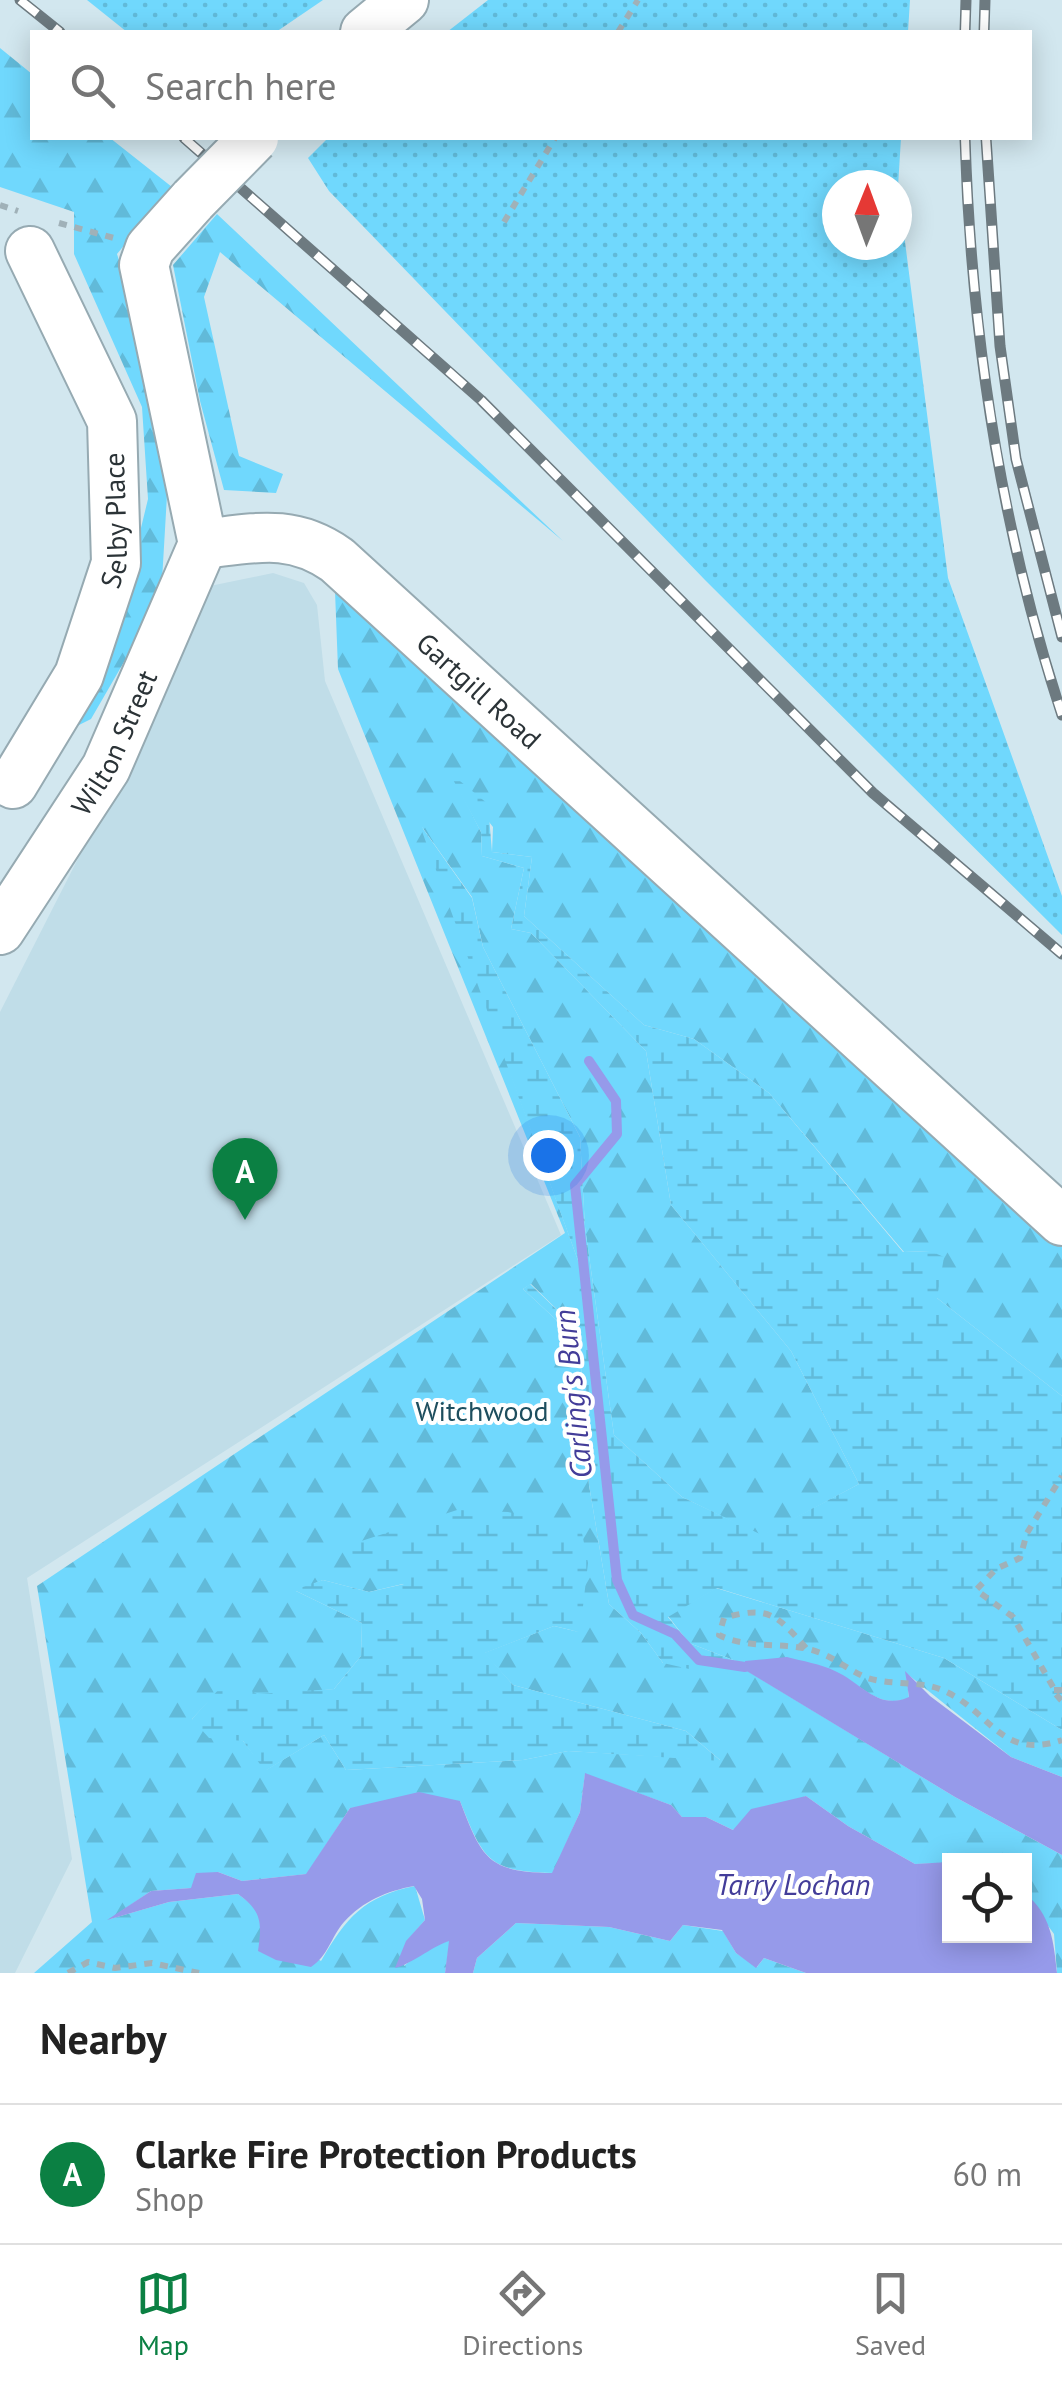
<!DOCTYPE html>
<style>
body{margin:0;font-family:"PT Sans",sans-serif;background:#f6f6f6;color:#222}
.controls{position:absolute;right:30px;bottom:30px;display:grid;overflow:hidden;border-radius:0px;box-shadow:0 5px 25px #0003}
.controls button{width:90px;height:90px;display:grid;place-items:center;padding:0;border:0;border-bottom:2px solid #e0e0e0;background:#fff;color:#222;font:50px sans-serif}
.compass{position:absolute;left:822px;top:170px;width:90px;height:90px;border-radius:50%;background:#fff;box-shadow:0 5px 25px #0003;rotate:1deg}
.you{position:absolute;left:548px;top:1155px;width:35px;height:35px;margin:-25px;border:8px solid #fff;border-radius:50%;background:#1a73e8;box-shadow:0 0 0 15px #1a73e833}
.badge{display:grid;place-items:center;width:65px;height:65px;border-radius:50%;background:#0b8043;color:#fff;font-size:32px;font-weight:700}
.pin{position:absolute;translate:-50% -82px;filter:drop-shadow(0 2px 5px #0008)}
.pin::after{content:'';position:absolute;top:52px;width:35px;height:30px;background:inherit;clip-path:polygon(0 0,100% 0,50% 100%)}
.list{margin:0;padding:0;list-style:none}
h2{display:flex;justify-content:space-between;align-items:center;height:130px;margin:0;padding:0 40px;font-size:42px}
h2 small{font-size:32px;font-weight:400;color:#767676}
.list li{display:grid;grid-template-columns:65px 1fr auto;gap:30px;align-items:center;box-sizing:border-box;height:140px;padding:0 40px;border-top:2px solid #e0e0e0}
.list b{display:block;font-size:38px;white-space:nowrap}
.list p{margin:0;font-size:32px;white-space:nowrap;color:#767676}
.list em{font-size:32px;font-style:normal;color:#767676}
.icon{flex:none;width:55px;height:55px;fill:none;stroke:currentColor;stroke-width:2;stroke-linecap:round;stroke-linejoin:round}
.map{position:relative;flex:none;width:1062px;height:1973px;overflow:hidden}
.search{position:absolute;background:#fff;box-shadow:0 5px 25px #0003;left:30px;right:30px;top:30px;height:110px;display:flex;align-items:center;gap:25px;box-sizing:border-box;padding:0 35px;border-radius:0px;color:#767676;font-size:38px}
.sheet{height:270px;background:#fff}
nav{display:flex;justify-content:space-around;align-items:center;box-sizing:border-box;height:140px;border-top:2px solid #e0e0e0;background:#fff;font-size:28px;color:#767676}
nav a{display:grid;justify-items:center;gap:5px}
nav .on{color:#0b8043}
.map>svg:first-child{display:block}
</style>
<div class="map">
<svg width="1062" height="1973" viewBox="0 0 1062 1973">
<defs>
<pattern id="grass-dots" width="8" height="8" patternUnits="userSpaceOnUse" patternTransform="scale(2.5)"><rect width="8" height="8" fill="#70d8fd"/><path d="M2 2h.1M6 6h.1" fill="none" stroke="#61bad9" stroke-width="1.8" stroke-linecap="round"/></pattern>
<pattern id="forest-firs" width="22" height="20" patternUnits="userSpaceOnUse" patternTransform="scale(2.5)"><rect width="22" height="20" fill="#70d8fd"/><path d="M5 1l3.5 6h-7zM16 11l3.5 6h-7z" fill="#61bad9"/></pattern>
<pattern id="wetland-marsh" width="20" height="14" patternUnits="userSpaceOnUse" patternTransform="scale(2.5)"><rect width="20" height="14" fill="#70d8fd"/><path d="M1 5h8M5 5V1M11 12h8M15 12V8" fill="none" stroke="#61bad9"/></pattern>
</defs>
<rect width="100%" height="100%" fill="#d2e7ef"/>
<polygon fill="#c0dde8" points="273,573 304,583 317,605 325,681 561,1235 27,1578 72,1859 15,1973 0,1973 0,1012 179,660 205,587"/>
<g fill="url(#grass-dots)" fill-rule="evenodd">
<polygon points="87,0 323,0 276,32 127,32"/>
<polygon points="488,0 910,0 908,32 447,32"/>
<path d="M328 138H901L898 187 948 578 1062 896V935L706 581 329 191 308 158ZM897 185V245H837V185Z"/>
</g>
<g fill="url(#forest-firs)" fill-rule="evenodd">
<polygon points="0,48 32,74 32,138 110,138 172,187 117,254 141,329 169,461 161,598 91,719 71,729 125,594 148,499 142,407 74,254 74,212 0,187"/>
<polygon points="217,214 563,541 220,252 204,297 239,456 283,474 276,493 224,490 200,401 173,265"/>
<path d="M335 591 416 655 1062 1236V1396L937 1298 930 1251 904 1252 769 1093 694 1039 644 1025 524 916 532 857 492 852 493 827 452 775 481 832 482 856 524 868 511 929 531 933 646 1051 671 1205 791 1351 859 1484 762 1536 682 1497 614 1435 585 1227 580 1137 483 947 472 897 422 827 580 1266V1332L531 1284 523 1289 565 1328 580 1351 589 1485 609 1604 641 1633 663 1663H741L689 1643 668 1616 716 1588 944 1658 1062 1730V1777L1011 1757 906 1673 909 1698C879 1709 864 1687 839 1674 816 1661 772 1664 745 1661L746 1670 955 1797 1062 1855V1973H1057L1054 1934 1025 1894 1024 1860 915 1864 848 1826 806 1796 733 1830 706 1817H682L671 1805 585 1774 580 1812 553 1873C488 1872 483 1859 460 1801L350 1808 307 1874 242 1881 218 1872 192 1888 151 1891 110 1919 169 1902 238 1894 254 1906 262 1921 321 1961C346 1918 364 1896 415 1886L425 1920 406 1942 404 1966 423 1950 450 1940 445 1973H34L92 1922 37 1586 565 1233 338 669ZM323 1580 369 1592 407 1583 579 1632 554 1626 484 1653 513 1685 686 1731 720 1760 568 1751 523 1760 346 1770 324 1735 266 1770 243 1741 192 1719 208 1702 334 1689 361 1656 362 1623 296 1591Z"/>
<polygon points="516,1923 609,1927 670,1941 683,1925 723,1931 736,1953 757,1967 764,1958 806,1973 473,1973 477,1958"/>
</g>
<g fill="url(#wetland-marsh)">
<polygon points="449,772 488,804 492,852 532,857 524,916 644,1025 694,1039 769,1093 903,1252 930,1251 944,1257 937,1298 1062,1396 1062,1730 944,1658 717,1588 668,1617 689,1643 741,1663 742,1668 720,1676 663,1663 641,1633 609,1604 589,1485 580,1351 565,1328 523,1289 530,1284 579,1331 580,1266 419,823 472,898 483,947 580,1137 585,1227 614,1435 682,1497 762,1535 859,1484 791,1351 671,1205 646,1051 531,933 511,929 524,868 482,856 481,832"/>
<polygon points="457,1510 508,1512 581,1528 588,1563 580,1632 554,1626 485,1653 513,1685 686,1731 721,1761 568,1751 523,1760 346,1770 324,1735 265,1771 243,1741 209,1738 192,1719 229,1678 257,1694 334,1689 361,1656 362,1623 294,1590 323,1580 369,1592 404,1584 353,1569 349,1545"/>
</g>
<g fill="#969aea">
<path d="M787 1657C802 1661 821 1664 835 1671 862 1683 878 1711 909 1697L905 1671 930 1696 1011 1757 1062 1777V1855L955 1797 745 1670V1661Z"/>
<path d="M585 1773 671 1805 682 1817H706L733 1830 751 1809 806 1796 848 1826 915 1864 949 1862 950 1936H1024L1025 1894C1051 1913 1054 1943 1057 1973H806L764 1958 756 1968 736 1953 722 1930 683 1925 670 1941 609 1927 516 1923 477 1958 473 1973H445L449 1941C431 1947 410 1965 395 1968L406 1941 425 1920 422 1899 414 1886C387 1891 363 1901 344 1922 331 1937 328 1956 311 1967L276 1960 258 1951C262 1923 262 1911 238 1894L169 1902 107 1920 151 1891 191 1888 196 1873 218 1872 242 1881 306 1874 350 1808 419 1792 460 1801C482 1859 488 1872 552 1873L580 1812Z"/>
</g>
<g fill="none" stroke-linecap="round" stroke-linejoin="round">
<polyline stroke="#969aea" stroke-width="10" points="589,1061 616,1101 617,1134 575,1185 617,1580 633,1615 675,1634 699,1660 745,1667"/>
<defs>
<g id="minor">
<polyline points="365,32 404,0"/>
<polyline points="193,200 150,248 144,265 203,544"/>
<path id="s1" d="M203 544C255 538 292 528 337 560L1062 1221"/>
<path id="s2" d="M13 784 79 675 116 563 112 421 30 251"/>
<path id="s3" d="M0 930 106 768 203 544"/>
</g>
</defs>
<use href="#minor" stroke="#96aab2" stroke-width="52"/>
<g stroke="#a0b1b8" stroke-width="6" stroke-dasharray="8 8" stroke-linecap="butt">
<polyline points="618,32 638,0"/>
<polyline points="0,205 18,211"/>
<polyline points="504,222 555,138"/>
<polyline points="59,223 114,238"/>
<path d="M806 1648C777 1615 769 1605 724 1618L719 1635C745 1648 775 1643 803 1648 831 1653 842 1667 865 1677 889 1686 919 1680 942 1690 991 1710 999 1761 1062 1740"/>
<polyline points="1053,1687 1013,1617 976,1590 996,1569 1020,1558 1027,1533 1062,1476"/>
<polyline points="1062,1690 1052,1690 1062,1701"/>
<polyline points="68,1973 88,1962 115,1968 152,1963 199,1973"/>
</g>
<use href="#minor" stroke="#fff" stroke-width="48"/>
<defs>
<g id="rail">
<polyline points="20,0 60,32"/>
<polyline points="965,32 966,0"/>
<polyline points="984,32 985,0"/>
<polyline points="184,138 481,400 873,793 1062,954"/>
<path d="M965 138C971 332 1001 530 1062 715"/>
<polyline points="986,138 1000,346 1016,459 1062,637"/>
</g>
</defs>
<use href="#rail" stroke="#6d7a80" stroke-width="11"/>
<use href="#rail" stroke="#fff" stroke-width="8" stroke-dasharray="22" stroke-linecap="butt"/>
<defs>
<polyline id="minor-bridge" points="193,200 254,138"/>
</defs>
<use href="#minor-bridge" stroke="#96aab2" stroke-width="52" stroke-linecap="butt"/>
<use href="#minor-bridge" stroke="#fff" stroke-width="48"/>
</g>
<g text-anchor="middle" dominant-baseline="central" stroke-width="8" stroke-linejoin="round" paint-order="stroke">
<g font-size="28" fill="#2b3337" stroke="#fff">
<text stroke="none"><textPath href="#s2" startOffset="288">Selby Place</textPath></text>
<text stroke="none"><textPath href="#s1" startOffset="332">Gartgill Road</textPath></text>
<text stroke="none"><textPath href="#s3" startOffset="220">Wilton Street</textPath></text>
</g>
<g font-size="28" fill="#1e4e5e" stroke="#fff">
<text x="482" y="1410">Witchwood</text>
</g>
<g font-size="30" font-style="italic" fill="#433d99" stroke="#fff">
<text transform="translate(572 1394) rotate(-96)">Carling's Burn</text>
<text x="793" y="1883">Tarry Lochan</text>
</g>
</g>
</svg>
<div class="controls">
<button><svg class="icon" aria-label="locate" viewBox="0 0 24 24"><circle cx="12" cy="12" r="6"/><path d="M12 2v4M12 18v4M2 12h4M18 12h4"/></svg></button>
</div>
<svg class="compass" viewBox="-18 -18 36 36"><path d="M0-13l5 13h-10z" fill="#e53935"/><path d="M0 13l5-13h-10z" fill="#767676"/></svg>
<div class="you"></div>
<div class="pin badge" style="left:245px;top:1220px">A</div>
<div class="search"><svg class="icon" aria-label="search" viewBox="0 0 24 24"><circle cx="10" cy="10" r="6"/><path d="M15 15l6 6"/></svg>Search here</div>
</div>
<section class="sheet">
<h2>Nearby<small></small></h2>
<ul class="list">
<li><span class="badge">A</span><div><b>Clarke Fire Protection Products</b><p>Shop</p></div><em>60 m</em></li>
</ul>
</section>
<nav>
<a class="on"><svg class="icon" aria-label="map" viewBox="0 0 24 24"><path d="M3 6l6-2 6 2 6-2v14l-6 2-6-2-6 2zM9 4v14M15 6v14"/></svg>Map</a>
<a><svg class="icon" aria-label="directions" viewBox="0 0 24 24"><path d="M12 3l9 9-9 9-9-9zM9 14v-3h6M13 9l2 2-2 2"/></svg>Directions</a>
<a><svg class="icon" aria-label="saved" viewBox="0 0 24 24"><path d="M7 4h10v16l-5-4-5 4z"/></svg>Saved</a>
</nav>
